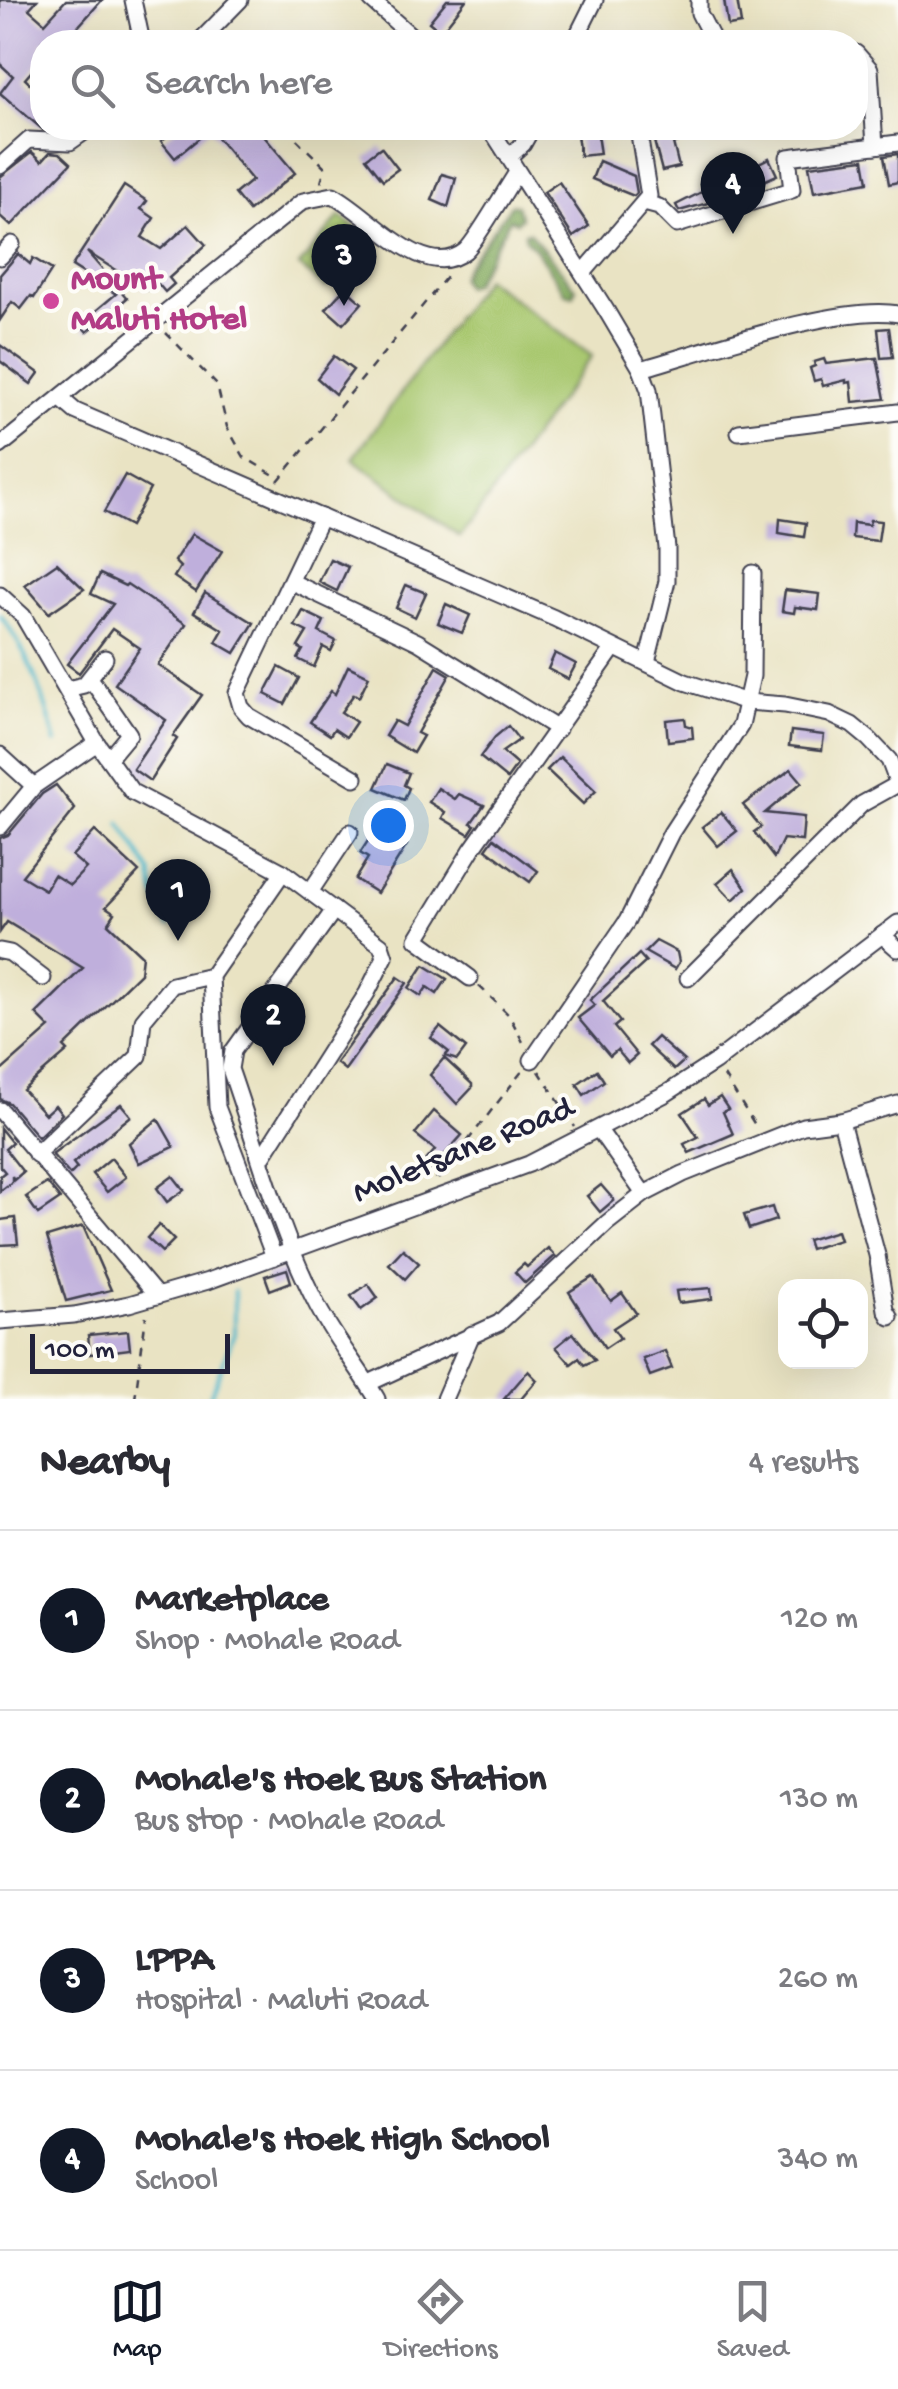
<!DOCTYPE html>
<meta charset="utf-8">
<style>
body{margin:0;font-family:"Gochi Hand",sans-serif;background:#f7f7f7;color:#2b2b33}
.controls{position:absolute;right:30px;bottom:30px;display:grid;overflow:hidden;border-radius:20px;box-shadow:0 10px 40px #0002}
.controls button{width:90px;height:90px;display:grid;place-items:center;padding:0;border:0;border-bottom:2px solid #e1e1e2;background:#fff;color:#2b2b33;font:50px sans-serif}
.scale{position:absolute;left:30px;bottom:25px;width:200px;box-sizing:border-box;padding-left:10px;border:5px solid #22223b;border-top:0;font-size:28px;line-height:35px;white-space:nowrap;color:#22223b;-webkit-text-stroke:8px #fdfcf7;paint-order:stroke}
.you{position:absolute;left:388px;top:825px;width:35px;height:35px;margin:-25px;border:8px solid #fff;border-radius:50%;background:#1a73e8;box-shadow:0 0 0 15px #1a73e833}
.badge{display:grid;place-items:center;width:65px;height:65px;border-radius:50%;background:#111827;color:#fff;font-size:32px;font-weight:700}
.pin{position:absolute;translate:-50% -82px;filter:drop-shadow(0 2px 5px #0008)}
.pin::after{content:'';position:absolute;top:52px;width:35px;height:30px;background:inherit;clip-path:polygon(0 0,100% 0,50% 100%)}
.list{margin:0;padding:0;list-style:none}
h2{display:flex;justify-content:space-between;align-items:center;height:130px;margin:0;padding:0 40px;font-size:42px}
h2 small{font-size:32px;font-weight:400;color:#7c7c81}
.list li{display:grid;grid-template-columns:65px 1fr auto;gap:30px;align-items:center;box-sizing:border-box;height:180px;padding:0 40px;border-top:2px solid #e1e1e2}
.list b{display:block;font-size:38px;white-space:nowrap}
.list p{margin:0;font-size:32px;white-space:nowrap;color:#7c7c81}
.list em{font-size:32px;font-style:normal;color:#7c7c81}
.icon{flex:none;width:55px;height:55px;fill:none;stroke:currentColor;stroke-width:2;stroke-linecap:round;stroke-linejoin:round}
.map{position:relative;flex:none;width:898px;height:1399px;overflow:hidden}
.search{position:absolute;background:#fff;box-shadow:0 10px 40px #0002;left:30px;right:30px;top:30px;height:110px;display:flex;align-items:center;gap:25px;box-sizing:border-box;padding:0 35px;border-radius:40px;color:#7c7c81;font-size:38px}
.sheet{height:850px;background:#fff}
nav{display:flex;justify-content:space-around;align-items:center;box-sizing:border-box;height:140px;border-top:2px solid #e1e1e2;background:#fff;font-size:28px;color:#7c7c81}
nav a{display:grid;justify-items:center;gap:5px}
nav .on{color:#111827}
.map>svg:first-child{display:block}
</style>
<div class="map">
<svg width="898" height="1399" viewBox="0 0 898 1399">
<rect width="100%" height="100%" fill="#fdfcf7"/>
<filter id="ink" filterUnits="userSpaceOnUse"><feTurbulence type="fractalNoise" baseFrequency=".01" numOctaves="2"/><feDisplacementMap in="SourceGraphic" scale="20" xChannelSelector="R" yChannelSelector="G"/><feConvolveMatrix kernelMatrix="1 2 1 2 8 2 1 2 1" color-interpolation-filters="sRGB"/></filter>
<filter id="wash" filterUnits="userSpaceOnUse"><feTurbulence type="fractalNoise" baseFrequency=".0048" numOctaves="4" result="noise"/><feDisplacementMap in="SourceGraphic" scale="40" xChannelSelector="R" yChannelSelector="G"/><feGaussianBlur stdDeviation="2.25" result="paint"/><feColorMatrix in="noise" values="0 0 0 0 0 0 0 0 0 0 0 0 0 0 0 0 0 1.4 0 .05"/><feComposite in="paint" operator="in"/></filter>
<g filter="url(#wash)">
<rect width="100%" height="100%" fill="#e9e3c3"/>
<g fill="#a9c870" stroke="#667556" stroke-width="2.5">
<polygon points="340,216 366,237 326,287 299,266"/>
<polygon points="485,278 592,356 460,537 353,459"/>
</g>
<g fill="#86ac62" stroke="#54674e" stroke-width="2.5">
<polygon points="512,204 517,205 521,218 516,222 510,219 473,284 465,287 460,278 465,268"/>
<polygon points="529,232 576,288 574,295 566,294 536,250 525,239 525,233"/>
</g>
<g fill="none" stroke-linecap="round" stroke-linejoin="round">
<g stroke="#4eb8cb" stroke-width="4">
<path d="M0 615C29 653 45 697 56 743"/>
<polyline points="120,823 151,872 155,894 169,926"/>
<polyline points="209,1399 234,1334 234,1291"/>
</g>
</g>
<g id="blocks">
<g fill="#bfafdc">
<polygon points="0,0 37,0 29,9 45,23 66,0 102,0 77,28 93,42 42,42 42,59 25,79 42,95 42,129 0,93 13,76 0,64"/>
<polygon points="447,0 466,0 441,32 429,22"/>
<polygon points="724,0 737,0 741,24 728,26"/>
<polygon points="177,128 257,128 295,173 249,211 235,194 252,180 210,129 175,158 161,141"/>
<polygon points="576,128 596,128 600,154 580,156"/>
<polygon points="659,128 720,128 720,131 673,143 679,167 662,171 651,130"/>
<polygon points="381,147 398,169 383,180 366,158"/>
<polygon points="32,152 42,161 50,152 60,153 71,163 11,226 0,216 0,177"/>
<polygon points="898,154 898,182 889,184 884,156"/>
<polygon points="769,158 777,175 726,198 679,211 676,205"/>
<polygon points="864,159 868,182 814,192 809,166"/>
<polygon points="599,161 634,176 637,193 634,196 592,179"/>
<polygon points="442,174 456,178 448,207 432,200"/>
<polygon points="559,182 589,226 573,237 544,192"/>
<polygon points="124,186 147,201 141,209 154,218 142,237 161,249 188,225 206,245 169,278 174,284 165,292 154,279 147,290 87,252 127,298 87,332 80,324 116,294 72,266"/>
<polygon points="18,254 30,264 33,258 52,270 34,298 31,296 21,309 12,302 0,320 0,275"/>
<polygon points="345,288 362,303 343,324 326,309"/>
<polygon points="889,328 893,357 881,358 878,329"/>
<polygon points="0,345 39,373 31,384 0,361"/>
<polygon points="334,356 353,370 335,394 317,378"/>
<polygon points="877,358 885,399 853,402 851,382 846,383 846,380 823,386 821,379 814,381 810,368 815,366 814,362 824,359 826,364"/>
<polygon points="125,475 150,489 130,526 104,512"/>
<polygon points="780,519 806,523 804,537 779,533"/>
<polygon points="870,520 881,521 878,541 852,538 853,523 869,525"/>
<polygon points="192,534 222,551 196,592 174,577 180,567 174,561"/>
<polygon points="330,559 348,567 337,591 319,582"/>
<polygon points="57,563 84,589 49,613 25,585"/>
<polygon points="100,574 125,586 127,584 186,624 158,665 202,695 173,736 177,739 150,781 133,769 166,720 115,684 140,648 112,629 79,673 67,664 113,604 91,594"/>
<polygon points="406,585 426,593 415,617 396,608"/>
<polygon points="785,590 820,594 818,610 795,607 794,613 782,611"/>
<polygon points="205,593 254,623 235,653 216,642 223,630 194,612"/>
<polygon points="446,604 470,615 462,633 438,623"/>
<polygon points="303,611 324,621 319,632 336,641 331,651 323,647 314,667 298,659 303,650 298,647 307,632 295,626"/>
<polygon points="555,653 576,664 568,679 548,669"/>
<polygon points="348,666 369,676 359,697 354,694 341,712 356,722 346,737 334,729 330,735 310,722 331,691 335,694"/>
<polygon points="279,667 299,678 285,704 265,694"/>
<polygon points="437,667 450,675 417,733 423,736 413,753 385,736 394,721 404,726"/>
<polygon points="685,718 686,725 692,727 693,738 668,741 666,720"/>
<polygon points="508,726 519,740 502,752 517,765 507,779 480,757 495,737"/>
<polygon points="791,731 824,735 822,750 789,746"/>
<polygon points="560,757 596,791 583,804 547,770"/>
<polygon points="387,764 409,773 404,785 409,788 404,800 376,788"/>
<polygon points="791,769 802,782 765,813 804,817 802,841 783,839 774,858 754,832 761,827 743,805"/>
<polygon points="56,785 75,809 22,876 45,890 54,875 70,885 86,868 72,856 95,831 139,872 106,907 115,913 108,924 142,956 140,973 64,1047 68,1051 23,1090 45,1114 55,1105 62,1114 38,1137 9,1103 0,1099 0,1072 50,1028 36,1014 83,968 7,922 0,932 0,838 8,835 42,794"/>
<polygon points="438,788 455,799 459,794 484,805 471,823 475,825 469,834 442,818 445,812 429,802"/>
<polygon points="721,812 737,831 718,846 702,827"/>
<polygon points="377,827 407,845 377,893 355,879 368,858 360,853"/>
<polygon points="494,838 538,871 530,882 486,849"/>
<polygon points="733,869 746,888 733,900 717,883"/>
<polygon points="656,941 677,952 679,962 675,969 645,952"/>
<polygon points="639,954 646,962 603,1001 620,1022 614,1027 637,1055 628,1063 617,1050 610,1056 578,1018 595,1005 590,1000"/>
<polygon points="424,965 447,979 437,994 427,987 421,996 409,988"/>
<polygon points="398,977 407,983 345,1070 336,1063"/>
<polygon points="440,1027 466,1048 457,1060 445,1056 449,1052 431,1038"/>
<polygon points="657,1037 684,1061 674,1070 648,1046"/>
<polygon points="444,1058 472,1084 472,1088 457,1104 430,1075"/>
<polygon points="597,1070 604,1081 584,1095 577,1084"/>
<polygon points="720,1097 728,1109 723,1112 733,1134 689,1153 684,1144 698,1137 682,1113 704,1099 708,1105"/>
<polygon points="121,1104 131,1116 73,1163 77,1168 70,1175 52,1154"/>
<polygon points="434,1111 462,1135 431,1170 424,1163 435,1150 415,1134"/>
<polygon points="158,1119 174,1147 139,1163 129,1143"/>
<polygon points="0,1128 12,1143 5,1149 23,1172 14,1180 12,1176 12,1182 0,1191 0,1176 5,1172 0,1166"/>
<polygon points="111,1158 126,1177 107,1192 92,1174"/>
<polygon points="173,1176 184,1190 167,1202 157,1188"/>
<polygon points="47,1183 60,1199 38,1214 26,1197"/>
<polygon points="601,1185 614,1200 600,1212 587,1196"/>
<polygon points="772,1207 776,1220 749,1229 744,1215"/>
<polygon points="15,1218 18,1244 0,1245 0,1220"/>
<polygon points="159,1225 174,1240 162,1252 147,1238"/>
<polygon points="83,1226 111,1290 66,1301 47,1237"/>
<polygon points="837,1231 840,1240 810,1249 807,1240"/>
<polygon points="548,1248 555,1256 525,1283 515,1272 524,1264 527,1267"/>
<polygon points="403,1249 419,1263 405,1279 389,1264"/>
<polygon points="287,1269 291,1282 270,1290 265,1276"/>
<polygon points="593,1277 611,1301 622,1293 636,1313 613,1328 620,1338 605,1348 569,1292"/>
<polygon points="368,1284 378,1298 361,1310 351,1296"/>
<polygon points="711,1288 712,1299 678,1303 676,1291"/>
<polygon points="128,1331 130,1349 90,1354 88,1335"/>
<polygon points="573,1333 595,1360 584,1365 579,1358 571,1364 556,1347"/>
<polygon points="665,1351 672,1368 650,1376 643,1359"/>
<polygon points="528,1371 537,1380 521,1399 504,1399"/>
</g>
</g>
</g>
<g filter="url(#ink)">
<use href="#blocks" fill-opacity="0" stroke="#403f4f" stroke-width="2.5"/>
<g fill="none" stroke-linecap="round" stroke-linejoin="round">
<defs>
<g id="minor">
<polyline points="133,0 142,42"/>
<polyline points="371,0 418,42"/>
<polyline points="699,0 699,13 714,42"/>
<polyline points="199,42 240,0"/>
<polyline points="574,42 595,0"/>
<polyline points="856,53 870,69 875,146"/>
<polyline points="490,128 606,310 641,369 649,390 667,548 667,581 647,662"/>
<polyline points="509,157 523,144 532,128"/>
<polyline points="0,166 29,140 70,142 90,128"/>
<polyline points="644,203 659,207 677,225 792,190 788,157 898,143"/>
<polyline points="0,257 12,244"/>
<polyline points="583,273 649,196 638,128"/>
<path d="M641 369C701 352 841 303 898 314"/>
<polyline points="60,398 75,411 554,618 685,682 747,702 785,705 829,714 852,725 869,739 889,760 898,784"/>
<polyline points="739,432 898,412"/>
<path d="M0 446 303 201 333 195C369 213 424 284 465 251 475 243 506 189 516 174"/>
<polyline points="321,517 237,693 241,707 249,716 355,778"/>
<polyline points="292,582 418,642 558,729"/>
<polyline points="0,595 23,616 97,743 132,792 283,872 211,976 217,1107 274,1257"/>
<polyline points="90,678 129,734 109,758"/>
<polyline points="67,689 84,685 105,658"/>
<polyline points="0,755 34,786"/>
<polyline points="0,827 34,786 97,743"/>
<polyline points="310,892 350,832"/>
<path d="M334 910 233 1051 230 1069C257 1146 278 1228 315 1301 332 1336 358 1366 377 1399"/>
<polyline points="882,935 898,949"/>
<polyline points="0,951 10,953 43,978"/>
<polyline points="470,978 417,939 472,849 613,649"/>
<polyline points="688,978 862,804 898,784"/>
<polyline points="532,1060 627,921 671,833 741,725 752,676 753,573"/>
<polyline points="0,1110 157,1296"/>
<polyline points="841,1121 877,1255 886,1310 890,1317"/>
<polyline points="599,1130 644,1194"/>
<polyline points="36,1154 139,1056 143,1020 172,985 211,976"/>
<polyline points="261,1159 367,993 385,957 381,945 283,872"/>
<polyline points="0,1321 74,1315 129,1304 208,1281 529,1164 667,1093 715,1062 898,923"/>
<polyline points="369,1383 499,1323 607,1223 644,1194 683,1174 803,1126 841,1121 898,1104"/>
<polyline points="444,1399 472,1334"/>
</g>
</defs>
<use href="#minor" stroke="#403f4f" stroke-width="19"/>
<g stroke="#403f4f" stroke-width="2.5" stroke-dasharray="8 8" stroke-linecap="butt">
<polyline points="285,128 325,167 321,183"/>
<polyline points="166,333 217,385 227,427 244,457 279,478"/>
<polyline points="278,481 448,275"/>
<polyline points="479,986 509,1015 525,1046"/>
<polyline points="539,1071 575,1127"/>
<polyline points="724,1076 757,1128"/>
<polyline points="422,1169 436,1178"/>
<polyline points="438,1179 523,1070"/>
<polyline points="135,1399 146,1316"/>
</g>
<use href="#minor" stroke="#fff" stroke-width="15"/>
</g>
</g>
<circle fill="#d1479c" stroke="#fdfcf7" stroke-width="4" cx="51" cy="301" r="10"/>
<g text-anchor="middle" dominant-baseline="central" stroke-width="8" stroke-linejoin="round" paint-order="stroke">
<g font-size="35" font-weight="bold" fill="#b23c85" stroke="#fdfcf7" text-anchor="start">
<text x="71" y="281">Mount<tspan x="71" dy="40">Maluti Hotel</tspan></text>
</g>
<g font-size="35" fill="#22223b" stroke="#fdfcf7">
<text transform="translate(464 1152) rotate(-22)">Moletsane Road</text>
</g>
</g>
</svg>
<div class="controls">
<button><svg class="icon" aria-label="locate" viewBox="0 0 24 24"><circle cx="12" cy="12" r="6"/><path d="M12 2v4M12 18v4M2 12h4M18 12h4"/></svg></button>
</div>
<div class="scale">100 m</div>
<div class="you"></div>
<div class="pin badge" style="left:178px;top:941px">1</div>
<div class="pin badge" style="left:273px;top:1066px">2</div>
<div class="pin badge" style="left:344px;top:306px">3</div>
<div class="pin badge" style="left:733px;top:234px">4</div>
<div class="search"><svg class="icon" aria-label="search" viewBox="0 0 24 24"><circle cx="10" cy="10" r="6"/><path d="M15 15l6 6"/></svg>Search here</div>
</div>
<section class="sheet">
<h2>Nearby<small>4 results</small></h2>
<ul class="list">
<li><span class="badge">1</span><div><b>Marketplace</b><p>Shop · Mohale Road</p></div><em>120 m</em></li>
<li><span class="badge">2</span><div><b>Mohale's Hoek Bus Station</b><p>Bus stop · Mohale Road</p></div><em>130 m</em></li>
<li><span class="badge">3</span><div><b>LPPA</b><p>Hospital · Maluti Road</p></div><em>260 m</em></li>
<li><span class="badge">4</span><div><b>Mohale's Hoek High School</b><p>School</p></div><em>340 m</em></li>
</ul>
</section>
<nav>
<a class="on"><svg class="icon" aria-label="map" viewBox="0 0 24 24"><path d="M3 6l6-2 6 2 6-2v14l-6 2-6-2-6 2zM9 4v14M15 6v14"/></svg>Map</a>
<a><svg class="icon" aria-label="directions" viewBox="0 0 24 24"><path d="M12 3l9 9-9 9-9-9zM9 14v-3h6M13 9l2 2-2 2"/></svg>Directions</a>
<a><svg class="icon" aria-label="saved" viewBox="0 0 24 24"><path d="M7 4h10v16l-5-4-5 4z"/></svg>Saved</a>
</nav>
